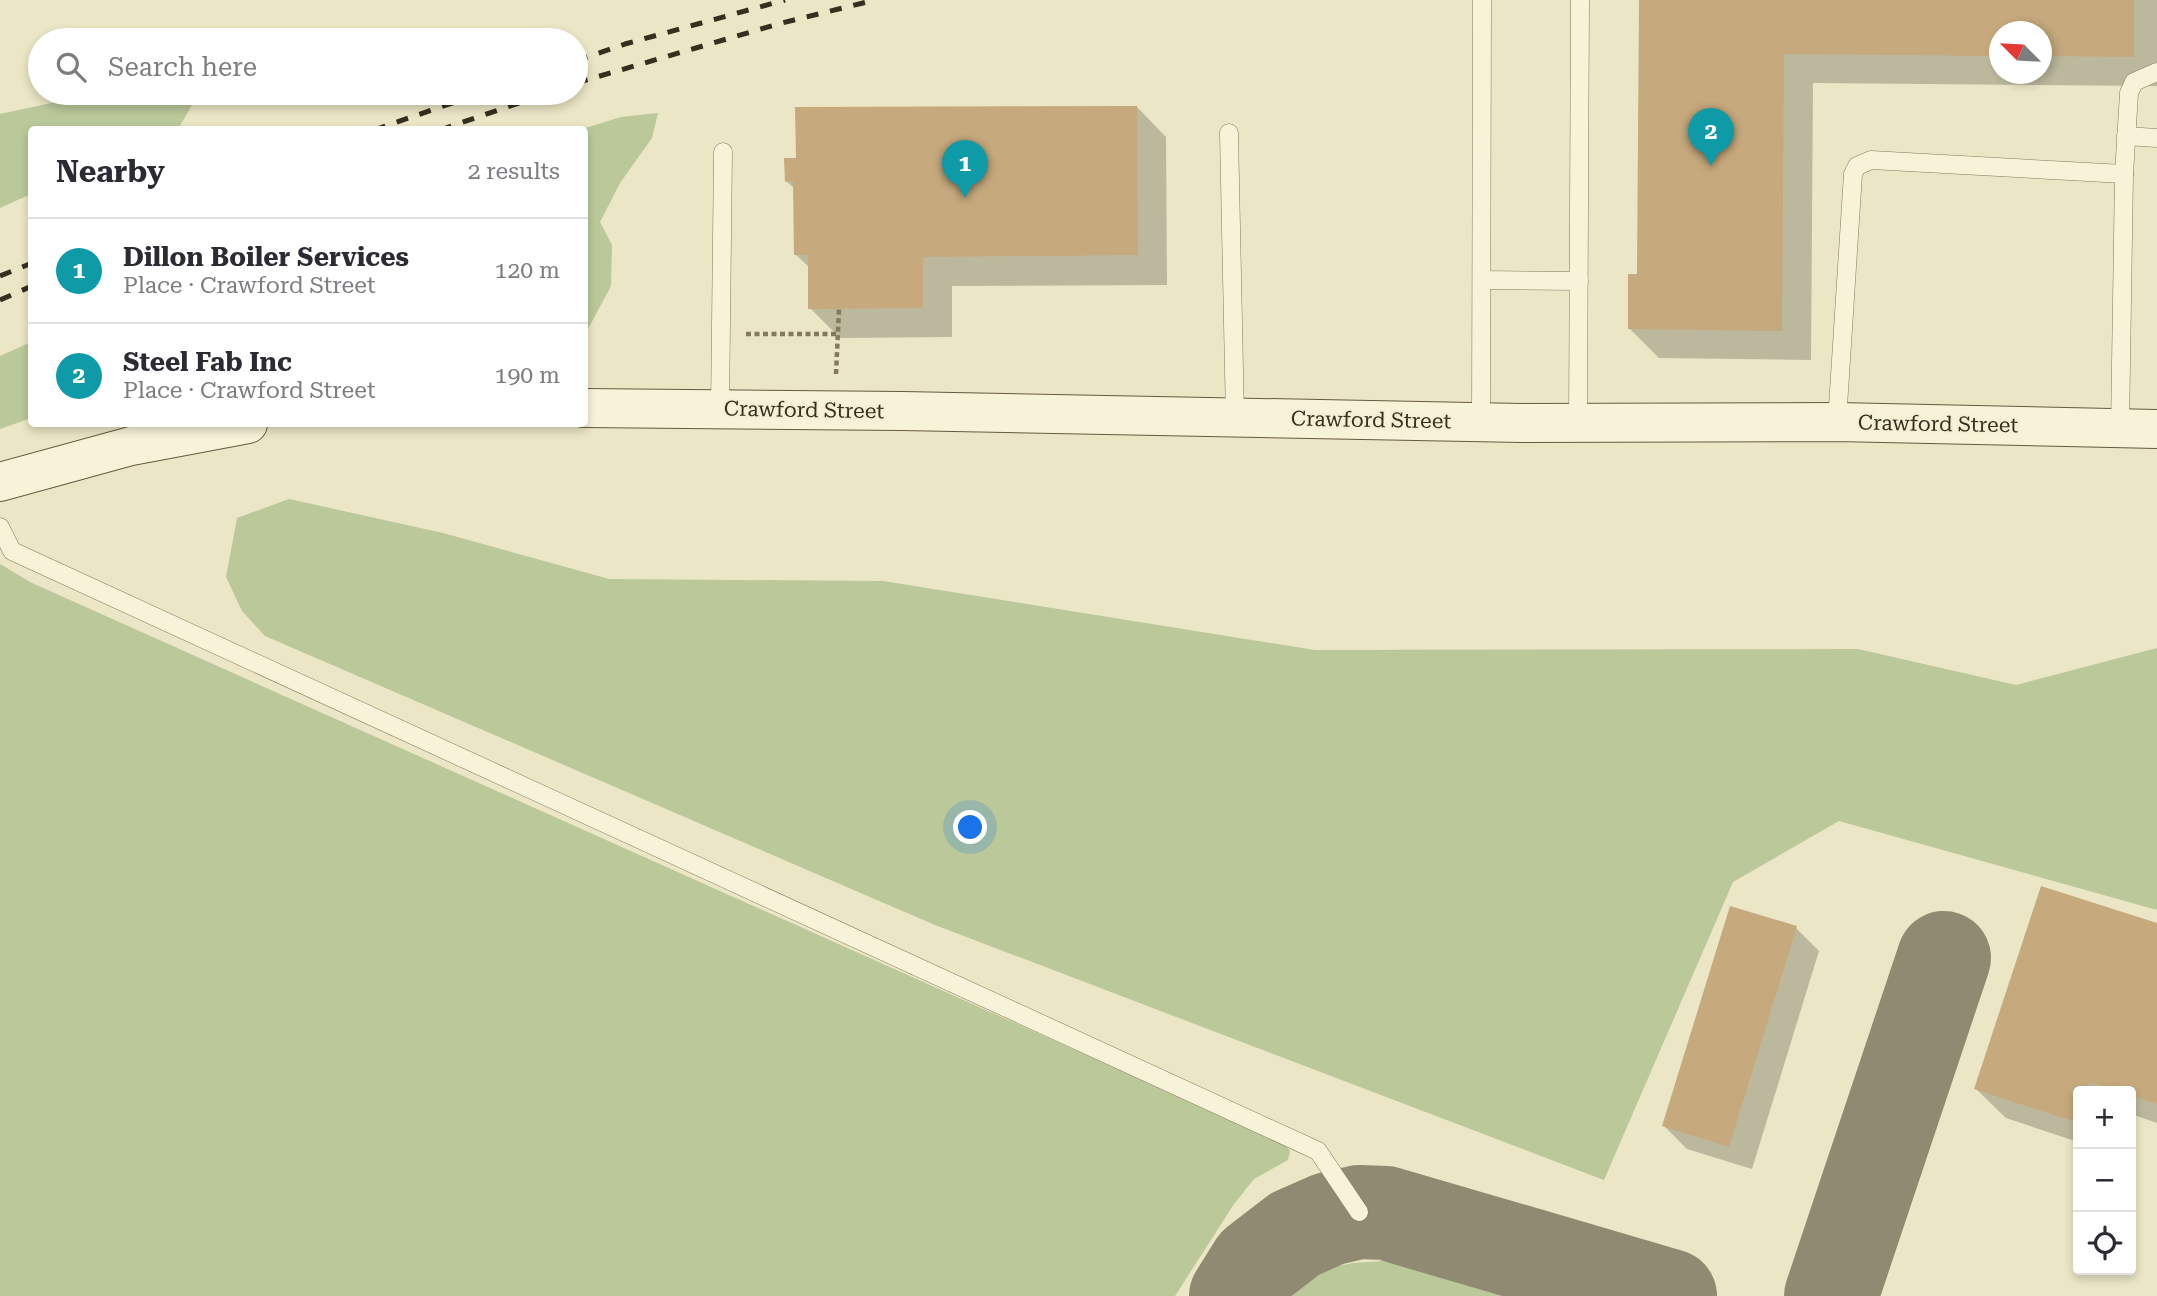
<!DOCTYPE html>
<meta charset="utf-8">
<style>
body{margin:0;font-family:"Roboto Serif",serif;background:#f2f2f3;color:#2b2b33}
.controls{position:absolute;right:21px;bottom:21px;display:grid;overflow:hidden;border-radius:7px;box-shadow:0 4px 10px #0003}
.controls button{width:63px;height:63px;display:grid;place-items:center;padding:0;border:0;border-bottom:2px solid #e1e1e2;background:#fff;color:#2b2b33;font:35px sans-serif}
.compass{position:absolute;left:1989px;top:21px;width:63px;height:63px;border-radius:50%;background:#fff;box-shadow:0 4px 10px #0003;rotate:294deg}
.you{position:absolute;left:971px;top:828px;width:24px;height:24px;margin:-18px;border:5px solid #fff;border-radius:50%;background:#1a73e8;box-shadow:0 0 0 10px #1a73e833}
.badge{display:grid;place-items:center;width:46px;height:46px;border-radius:50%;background:#b45309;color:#fff;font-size:23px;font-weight:700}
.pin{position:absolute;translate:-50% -58px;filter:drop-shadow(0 2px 4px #0008)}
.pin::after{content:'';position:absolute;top:37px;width:24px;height:21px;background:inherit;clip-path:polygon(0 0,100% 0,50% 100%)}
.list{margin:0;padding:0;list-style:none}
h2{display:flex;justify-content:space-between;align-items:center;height:91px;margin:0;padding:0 28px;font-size:30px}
h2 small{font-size:23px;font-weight:400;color:#7c7c81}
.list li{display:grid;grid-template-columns:46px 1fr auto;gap:21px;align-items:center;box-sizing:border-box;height:105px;padding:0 28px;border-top:2px solid #e1e1e2}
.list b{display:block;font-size:26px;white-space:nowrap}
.list p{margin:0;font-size:23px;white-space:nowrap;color:#7c7c81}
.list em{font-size:23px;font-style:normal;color:#7c7c81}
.icon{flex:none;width:38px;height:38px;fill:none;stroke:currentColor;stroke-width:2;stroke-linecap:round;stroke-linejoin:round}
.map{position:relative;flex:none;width:2157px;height:1296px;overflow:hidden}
.search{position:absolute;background:#fff;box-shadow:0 4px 10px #0003;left:28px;top:28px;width:560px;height:77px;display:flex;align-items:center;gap:18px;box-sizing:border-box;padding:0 24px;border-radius:38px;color:#7c7c81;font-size:26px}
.panel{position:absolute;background:#fff;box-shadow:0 4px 10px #0003;left:28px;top:126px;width:560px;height:301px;border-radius:7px}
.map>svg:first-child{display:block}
</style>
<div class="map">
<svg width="2157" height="1296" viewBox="0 0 2157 1296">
<rect width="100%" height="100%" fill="#ebe6c5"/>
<g fill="#bac89a">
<polygon points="98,93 182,93 192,105 178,129 32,130 31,194 0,208 0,114"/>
<polygon points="658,113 652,138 620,183 600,222 612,245 611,286 588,329 585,330 584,130 582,129 621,117"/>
<polygon points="31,342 31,418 0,429 0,356"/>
<polygon points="289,499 443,533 609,579 883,581 1315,650 1858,649 2016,685 2157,648 2157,910 1839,821 1733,882 1604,1180 935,925 265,636 242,611 226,577 237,518"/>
<polygon points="0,564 32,583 1274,1139 1285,1145 1290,1151 1288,1160 1254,1179 1234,1204 1175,1296 0,1296"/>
<polygon points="1382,1261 1425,1269 1515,1296 1291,1296 1324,1269 1353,1263"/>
</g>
<g fill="#0003" fill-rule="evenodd">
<path d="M1641 0H2157V86L1813 83 1811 360 1659 358 1629 328 1638 276ZM2000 32H2042V74H2000Z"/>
<polygon points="1137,107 1166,137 1167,285 952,286 952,337 840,338 810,308 810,268 795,254 795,189 786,181 798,159"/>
<polygon points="2157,925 2157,1123 2131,1114 2131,1091 2078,1091 2078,1142 2006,1118 1976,1089"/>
<polygon points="1796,928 1819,951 1752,1169 1687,1149 1664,1126"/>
</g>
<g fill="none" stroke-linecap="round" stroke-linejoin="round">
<g stroke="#908a72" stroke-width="94">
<polyline points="1236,1296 1256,1264 1295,1234 1329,1219 1359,1212 1386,1213 1670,1296"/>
<polyline points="1831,1296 1944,958"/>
</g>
</g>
<g fill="#c6a97d">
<polygon points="1639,0 2134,0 2134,57 2042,56 2042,32 2000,32 2000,56 1784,54 1782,331 1628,329 1628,274 1637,274"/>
<polygon points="1137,106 1138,255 923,257 923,308 808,309 808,255 794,255 793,181 785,182 784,158 796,158 795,107"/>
<polygon points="2041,886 2157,923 2157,1104 2131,1095 2131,1091 2119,1091 2089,1082 2086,1091 2078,1091 2078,1114 2076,1122 1974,1089"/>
<polygon points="1730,906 1797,926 1729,1147 1662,1126"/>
</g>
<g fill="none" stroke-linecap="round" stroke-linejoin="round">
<defs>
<g id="lane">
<polyline points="1229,133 1235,418"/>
<polyline points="2126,136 2157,138"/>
<polyline points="1482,280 1579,281"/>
<polyline points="720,409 723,152"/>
<polyline points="1481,422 1482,0"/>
<polyline points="1837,422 1853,174 1857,166 1871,160 2124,174"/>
<polyline points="1578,423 1580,0"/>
<polyline points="2120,428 2124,174 2129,93 2134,82 2157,72"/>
<polyline points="0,527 12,551 1318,1151 1359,1212"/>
</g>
<g id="secondary">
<polyline points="584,408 902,411 1522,423 1837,422 2157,429"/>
<polyline points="0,482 131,446 248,424"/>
</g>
</defs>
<use href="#lane" stroke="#85795c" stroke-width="19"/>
<use href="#secondary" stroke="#665a3f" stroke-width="40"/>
<g stroke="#85795c" stroke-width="4.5" stroke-dasharray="5 3.5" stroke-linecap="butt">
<polyline points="746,334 839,334"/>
<polyline points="836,374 839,309"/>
</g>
<use href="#lane" stroke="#f6f3d8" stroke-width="18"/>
<use href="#secondary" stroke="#f6f3d8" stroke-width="38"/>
<g stroke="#362e1f" stroke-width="5" stroke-dasharray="12 12" stroke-linecap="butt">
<polyline points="576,61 625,44 785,0"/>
<polyline points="576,83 778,24 875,0"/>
<polyline points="374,130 481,93"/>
<polyline points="440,130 548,93"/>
<polyline points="0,276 32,263"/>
<polyline points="0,300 32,286"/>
</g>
</g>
<g text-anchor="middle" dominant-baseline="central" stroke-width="5" stroke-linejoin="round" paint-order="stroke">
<g font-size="21" fill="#362e1f" stroke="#f3f0d4">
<text transform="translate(804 410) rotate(1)">Crawford Street</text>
<text transform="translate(1371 420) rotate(1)">Crawford Street</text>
<text transform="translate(1938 424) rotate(1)">Crawford Street</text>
</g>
</g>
</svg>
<div class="controls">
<button>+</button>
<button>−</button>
<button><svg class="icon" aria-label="locate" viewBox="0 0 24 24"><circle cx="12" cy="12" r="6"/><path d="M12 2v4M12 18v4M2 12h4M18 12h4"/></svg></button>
</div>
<svg class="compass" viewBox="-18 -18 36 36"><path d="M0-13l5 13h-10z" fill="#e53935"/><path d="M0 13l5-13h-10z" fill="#7c7c81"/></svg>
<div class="you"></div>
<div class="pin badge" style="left:965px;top:198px;background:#0f9aa8">1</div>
<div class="pin badge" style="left:1711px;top:166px;background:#0f9aa8">2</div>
<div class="search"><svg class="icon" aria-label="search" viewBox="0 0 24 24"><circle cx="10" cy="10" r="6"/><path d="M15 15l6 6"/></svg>Search here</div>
<section class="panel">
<h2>Nearby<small>2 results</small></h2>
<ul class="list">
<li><span class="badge" style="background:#0f9aa8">1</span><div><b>Dillon Boiler Services</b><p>Place · Crawford Street</p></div><em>120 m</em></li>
<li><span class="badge" style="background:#0f9aa8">2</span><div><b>Steel Fab Inc</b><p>Place · Crawford Street</p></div><em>190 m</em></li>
</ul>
</section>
</div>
